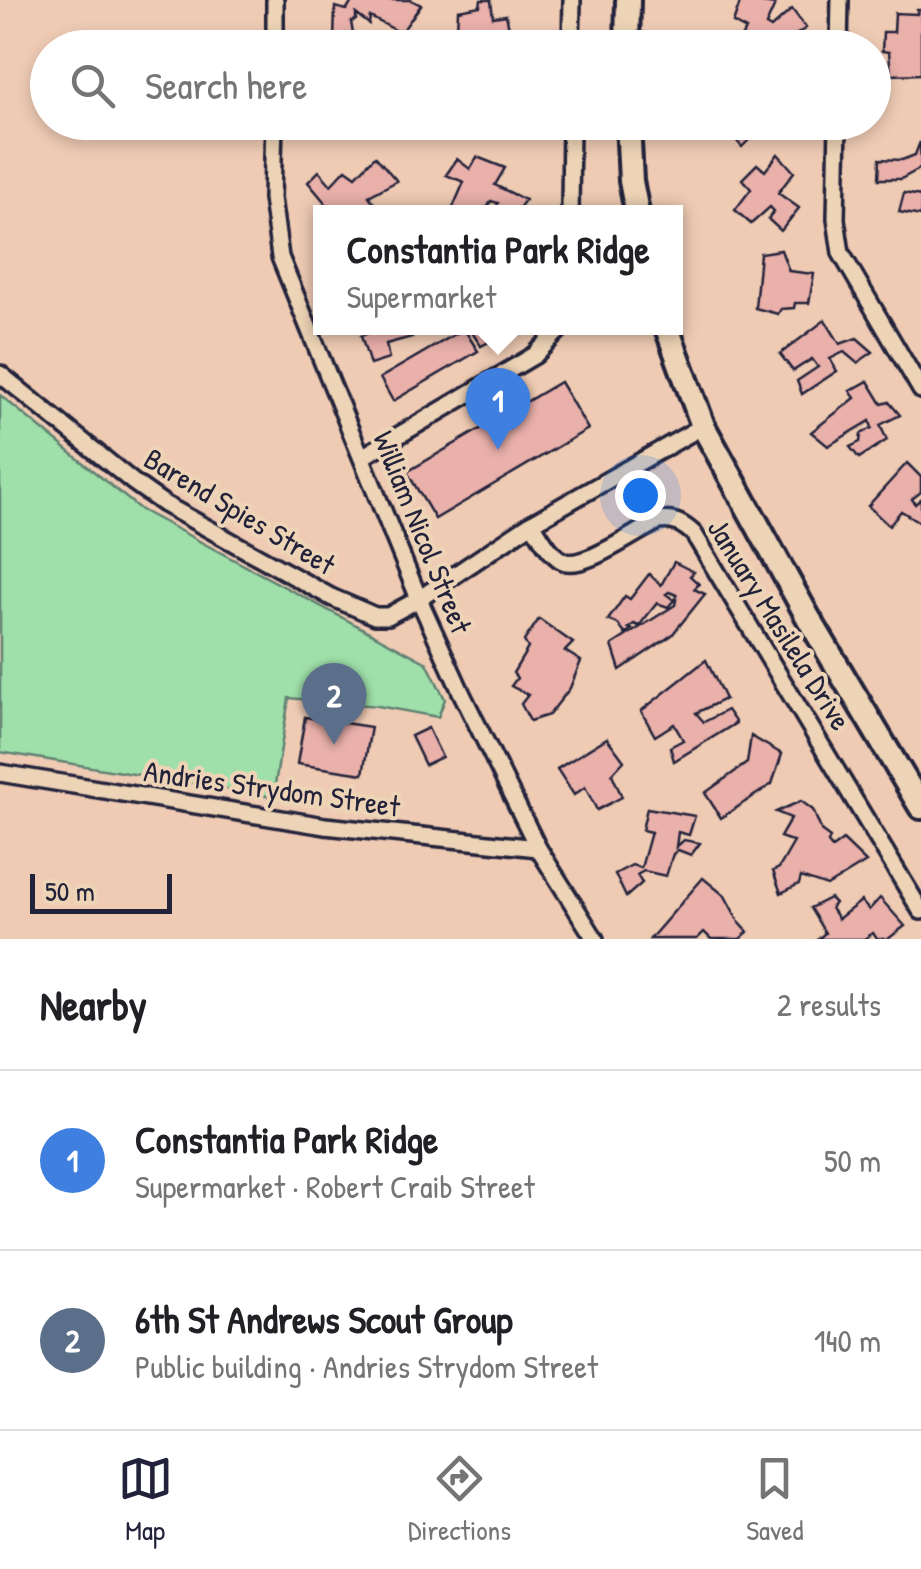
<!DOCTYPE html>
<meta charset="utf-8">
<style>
body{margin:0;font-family:"Patrick Hand",sans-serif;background:#f2f2f2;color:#202124}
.scale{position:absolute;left:30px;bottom:25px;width:142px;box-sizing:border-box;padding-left:10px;border:5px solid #22223b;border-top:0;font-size:28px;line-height:35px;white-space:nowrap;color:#22223b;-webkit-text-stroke:8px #eed4b6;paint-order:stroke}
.you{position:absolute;left:640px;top:495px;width:35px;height:35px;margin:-25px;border:8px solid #fff;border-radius:50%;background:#1a73e8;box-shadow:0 0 0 15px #1a73e833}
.badge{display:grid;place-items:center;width:65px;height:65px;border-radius:50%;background:#22223b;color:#fff;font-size:32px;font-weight:700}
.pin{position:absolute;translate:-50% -82px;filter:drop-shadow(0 2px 5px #0008)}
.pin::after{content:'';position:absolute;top:52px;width:35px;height:30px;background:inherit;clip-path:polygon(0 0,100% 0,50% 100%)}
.popup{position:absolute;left:313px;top:205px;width:370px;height:130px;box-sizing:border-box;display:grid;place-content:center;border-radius:0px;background:#fff;filter:drop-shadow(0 2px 8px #0005);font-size:32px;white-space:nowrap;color:#757577}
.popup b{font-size:38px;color:#202124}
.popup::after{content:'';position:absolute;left:50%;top:100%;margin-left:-20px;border:20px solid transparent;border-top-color:#fff}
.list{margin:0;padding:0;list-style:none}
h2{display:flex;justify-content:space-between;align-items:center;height:130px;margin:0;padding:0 40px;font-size:42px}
h2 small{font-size:32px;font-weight:400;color:#757577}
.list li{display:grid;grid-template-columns:65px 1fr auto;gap:30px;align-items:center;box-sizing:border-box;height:180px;padding:0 40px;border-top:2px solid #e0e0e0}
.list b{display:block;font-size:38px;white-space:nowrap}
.list p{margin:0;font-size:32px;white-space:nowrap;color:#757577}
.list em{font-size:32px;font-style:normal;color:#757577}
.icon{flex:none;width:55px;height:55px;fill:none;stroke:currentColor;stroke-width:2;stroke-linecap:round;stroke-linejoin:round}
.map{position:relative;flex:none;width:921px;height:939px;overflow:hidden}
.search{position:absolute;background:#fff;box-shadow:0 5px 15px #0003;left:30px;right:30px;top:30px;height:110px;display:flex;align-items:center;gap:25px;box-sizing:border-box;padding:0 35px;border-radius:55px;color:#757577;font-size:38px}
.sheet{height:490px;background:#fff}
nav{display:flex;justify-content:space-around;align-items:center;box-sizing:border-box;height:140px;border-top:2px solid #e0e0e0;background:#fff;font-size:28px;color:#757577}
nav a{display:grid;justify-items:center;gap:5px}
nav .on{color:#22223b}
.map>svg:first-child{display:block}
</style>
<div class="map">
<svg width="921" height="939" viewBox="0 0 921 939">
<rect width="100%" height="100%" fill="#efcbb4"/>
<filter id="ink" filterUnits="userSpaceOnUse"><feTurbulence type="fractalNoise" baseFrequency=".01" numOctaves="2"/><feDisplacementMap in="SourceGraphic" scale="20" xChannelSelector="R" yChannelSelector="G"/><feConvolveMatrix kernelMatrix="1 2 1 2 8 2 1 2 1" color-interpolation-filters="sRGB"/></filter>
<g filter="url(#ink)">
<polygon fill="#9fe0aa" stroke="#608172" stroke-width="2.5" points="0,395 141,510 427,663 445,699 438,717 378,706 289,698 273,797 0,752"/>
<g fill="#eab0aa" stroke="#22223b" stroke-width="2.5">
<polygon points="353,0 411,0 421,5 401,33 370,17 369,24 356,14 356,20 351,22 355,45 334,40 335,7 347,10"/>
<polygon points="481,0 491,0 493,17 506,15 510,32 457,30 458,10 480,6"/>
<polygon points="741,0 775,5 766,25 771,28 792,9 806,28 778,47 803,44 803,48 734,48 746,30 733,23"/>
<polygon points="917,10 921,10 921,74 891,75 889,52 882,51 883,32 894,32 895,13 917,14"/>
<polygon points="726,122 766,122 742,147 723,125"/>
<polygon points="920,142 921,168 901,179 879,179 880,159 902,160 915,155"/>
<polygon points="778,154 794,172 778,193 799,208 781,231 768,219 774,211 770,207 751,224 735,210 751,189 742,179 757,164 765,171"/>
<polygon points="375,156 397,181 369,196 374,203 362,212 333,212 308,182 319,171 331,185 346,169 356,176"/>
<polygon points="477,157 505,168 495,185 525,200 516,212 495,212 498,203 491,201 485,212 451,212 464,182 446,175 457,159 470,169"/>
<polygon points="904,193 921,196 921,216 899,212"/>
<polygon points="781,250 789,271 814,274 809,303 795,303 794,308 781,309 778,314 755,308 760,253"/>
<polygon points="825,320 840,344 857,338 873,352 857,363 844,352 830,359 837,371 802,394 797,381 818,367 812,359 793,371 780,354"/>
<polygon points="380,328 408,328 412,337 386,344 389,359 370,365 361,336"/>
<polygon points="477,328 515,328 481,346 471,331"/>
<polygon points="464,329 478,351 393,401 380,378"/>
<polygon points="868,381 882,404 889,402 900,415 880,425 887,440 859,458 850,447 860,442 861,434 872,428 870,421 828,446 811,432 855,398 850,391"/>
<polygon points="560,382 588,429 435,519 407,472"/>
<polygon points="907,463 921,477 921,492 912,499 915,504 921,499 921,523 901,511 889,526 868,506"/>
<polygon points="674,562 694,572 690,576 699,584 694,589 705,594 672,635 620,670 612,645 675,605 677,595 669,592 666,594 674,600 668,607 657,603 639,626 634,624 629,628 632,629 625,634 618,624 608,620 625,596 630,599 649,574 661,585"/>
<polygon points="539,619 573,643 565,651 581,661 570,688 549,715 530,721 521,704 528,695 511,686 517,678 513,673 528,648 524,641"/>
<polygon points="706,660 725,699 696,713 704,722 727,710 736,723 674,761 670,747 683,740 674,724 655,736 641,711"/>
<polygon points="305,717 371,727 363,774 297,764"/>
<polygon points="428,728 442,757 425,765 411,736"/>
<polygon points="751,736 782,754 772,784 721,818 705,793 747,763"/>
<polygon points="607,738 624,761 612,774 622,797 597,810 585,787 574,795 557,769"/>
<polygon points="801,801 813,810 822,832 830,838 828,843 832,848 843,840 866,862 827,886 801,877 799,884 781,893 773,871 779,868 794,842 780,837 791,818 776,812"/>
<polygon points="647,808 695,816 689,835 678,832 676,847 684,840 700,843 691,855 678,850 673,854 666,876 644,871 637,875 642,883 626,897 615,874 632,865 641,868 651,832 642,830"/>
<polygon points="703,878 725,896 739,922 748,932 740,939 711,939 704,932 697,939 650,939"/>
<polygon points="830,898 835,903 831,908 838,919 861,901 869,910 880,898 905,926 888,939 877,939 873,933 864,939 818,939 825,933 810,908"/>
</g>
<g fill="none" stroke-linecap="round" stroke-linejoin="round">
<defs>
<g id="street">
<polyline points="275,48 275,0"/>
<polyline points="571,48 572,0"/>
<polyline points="839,48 840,0"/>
<polyline points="274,122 272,198 280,257 419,599 462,694 538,848 595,939"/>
<polyline points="838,122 836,219 841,253 921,390"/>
<polyline points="570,212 571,122"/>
<polyline points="0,374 133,482 164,504 331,597 375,616 388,616 419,599 532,523 703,426"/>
<polyline points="362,457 535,355 561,328"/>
<path d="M532 523C540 535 548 552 561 560 581 573 637 530 659 521 675 519 683 524 694 534L921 911"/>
<polyline points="0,773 325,826 538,848"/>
</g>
<g id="secondary">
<polyline points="627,48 628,0"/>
<polyline points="628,122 631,181 637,212"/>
<polyline points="667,328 703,426 809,619 921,807"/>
</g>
</defs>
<use href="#street" stroke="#22223b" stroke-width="22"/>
<use href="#secondary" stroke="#22223b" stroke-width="30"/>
<use href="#street" stroke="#eed4b6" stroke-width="15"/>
<use href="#secondary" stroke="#eed4b6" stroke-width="22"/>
</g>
</g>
<g text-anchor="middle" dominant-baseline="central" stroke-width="8" stroke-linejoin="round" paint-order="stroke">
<g font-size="30" fill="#22223b" stroke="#eed4b6">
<text transform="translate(240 511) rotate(31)">Barend Spies Street</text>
<text transform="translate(423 532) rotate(68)">William Nicol Street</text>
<text transform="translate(780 624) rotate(58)">January Masilela Drive</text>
<text transform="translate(272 788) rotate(8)">Andries Strydom Street</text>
</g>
</g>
</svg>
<div class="scale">50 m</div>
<div class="you"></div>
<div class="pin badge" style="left:498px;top:450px;background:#3f7fe0">1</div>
<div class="popup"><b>Constantia Park Ridge</b>Supermarket</div>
<div class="pin badge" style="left:334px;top:745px;background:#5c6f8a">2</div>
<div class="search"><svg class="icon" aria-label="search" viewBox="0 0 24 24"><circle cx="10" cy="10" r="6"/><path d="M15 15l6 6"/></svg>Search here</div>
</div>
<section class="sheet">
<h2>Nearby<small>2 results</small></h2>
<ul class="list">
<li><span class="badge" style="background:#3f7fe0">1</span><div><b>Constantia Park Ridge</b><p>Supermarket · Robert Craib Street</p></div><em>50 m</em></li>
<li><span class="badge" style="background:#5c6f8a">2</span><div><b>6th St Andrews Scout Group</b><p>Public building · Andries Strydom Street</p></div><em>140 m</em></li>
</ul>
</section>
<nav>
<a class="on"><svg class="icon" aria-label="map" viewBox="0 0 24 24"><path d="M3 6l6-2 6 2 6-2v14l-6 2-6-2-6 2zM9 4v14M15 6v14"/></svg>Map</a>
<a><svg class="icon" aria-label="directions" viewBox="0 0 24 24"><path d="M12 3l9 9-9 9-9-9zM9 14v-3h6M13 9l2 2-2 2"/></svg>Directions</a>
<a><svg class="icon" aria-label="saved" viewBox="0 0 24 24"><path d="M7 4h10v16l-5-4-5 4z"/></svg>Saved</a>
</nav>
